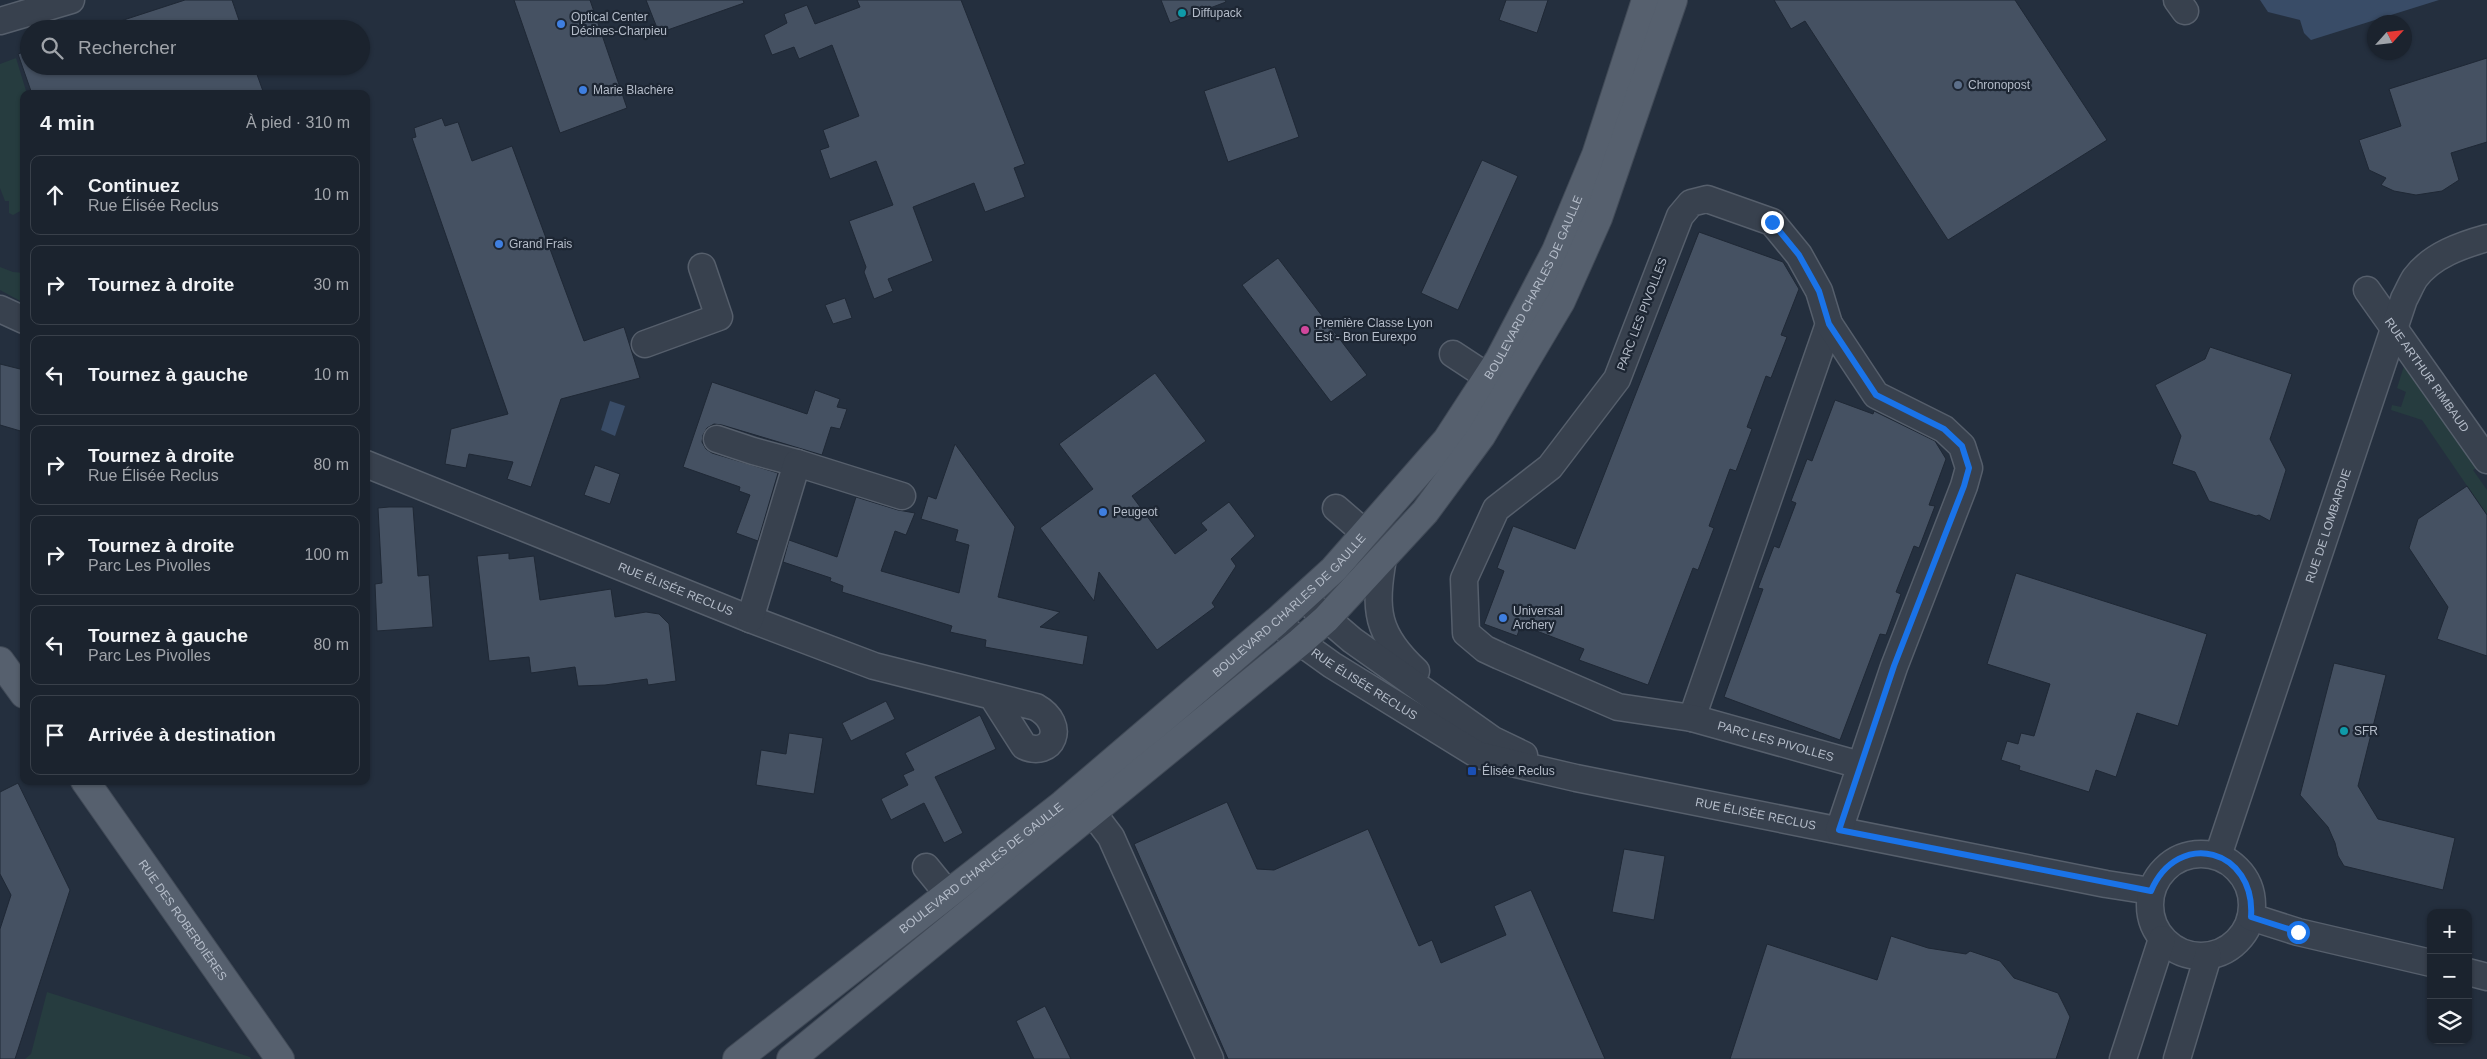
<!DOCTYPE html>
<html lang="fr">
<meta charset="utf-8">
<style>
body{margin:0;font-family:Arial,sans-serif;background:#242b36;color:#f1f3f6}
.controls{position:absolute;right:15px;bottom:15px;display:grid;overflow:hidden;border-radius:10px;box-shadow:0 1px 4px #0004}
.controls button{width:45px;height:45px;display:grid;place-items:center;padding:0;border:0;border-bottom:1px solid #39404a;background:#1b232e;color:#f1f3f6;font:25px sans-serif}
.compass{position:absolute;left:2367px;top:15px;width:45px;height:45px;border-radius:50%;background:#1b232e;box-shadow:0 1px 4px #0004;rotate:63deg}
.stop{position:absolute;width:15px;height:15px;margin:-11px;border:4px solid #1a73e8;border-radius:50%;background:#fff}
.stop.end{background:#1a73e8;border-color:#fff;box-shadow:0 1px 5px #0008}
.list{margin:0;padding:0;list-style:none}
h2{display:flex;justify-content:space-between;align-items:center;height:65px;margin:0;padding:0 20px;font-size:21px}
h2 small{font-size:16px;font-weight:400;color:#a0a4aa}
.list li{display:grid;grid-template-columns:32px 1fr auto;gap:15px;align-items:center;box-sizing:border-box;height:80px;margin:0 10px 10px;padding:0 10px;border:1px solid #39404a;border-radius:10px}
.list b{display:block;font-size:19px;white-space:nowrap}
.list p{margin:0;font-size:16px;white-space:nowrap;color:#a0a4aa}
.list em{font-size:16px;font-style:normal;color:#a0a4aa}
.icon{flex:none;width:28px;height:28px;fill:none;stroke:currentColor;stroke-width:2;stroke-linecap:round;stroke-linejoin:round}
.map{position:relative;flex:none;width:2487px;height:1059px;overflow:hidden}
.search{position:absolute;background:#1b232e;box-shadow:0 1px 4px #0004;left:20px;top:20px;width:350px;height:55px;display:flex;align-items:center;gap:12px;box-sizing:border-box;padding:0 18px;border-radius:28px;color:#a0a4aa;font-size:19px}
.panel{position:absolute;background:#1b232e;box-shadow:0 1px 4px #0004;left:20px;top:90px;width:350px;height:695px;border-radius:10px}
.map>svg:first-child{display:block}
</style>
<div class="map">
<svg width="2487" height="1059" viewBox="0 0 2487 1059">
<rect width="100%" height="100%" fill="#242f3e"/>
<g fill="#263c3f">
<polygon points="16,58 27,94 24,94 24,209 13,215 9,213 9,201 5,201 0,188 0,64"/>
<polygon points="0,267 13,272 24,273 24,284 21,287 24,288 24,303 0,290"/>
<polygon points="2405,363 2481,465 2473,470 2487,490 2487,515 2422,420 2391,410 2392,405 2401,407 2406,392 2397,388"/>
<polygon points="47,992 250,1057 251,1059 25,1059 31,1054"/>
</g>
<g fill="#394c67">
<polygon points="2260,0 2439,0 2311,40 2304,33 2300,20 2268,12"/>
<polygon points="610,401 625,406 615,436 601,430"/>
</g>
<g fill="#455162" stroke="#1f2835">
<polygon points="185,0 232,0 242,29 96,29"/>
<polygon points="514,0 590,0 627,108 560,133"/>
<polygon points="646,0 743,0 744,3 659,33"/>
<polygon points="857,0 961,0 1025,164 1014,168 1025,197 985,212 974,183 913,207 933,261 888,279 893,291 874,299 864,272 866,267 849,221 893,205 876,161 830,179 820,150 829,147 823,130 859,116 832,45 799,59 794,47 772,55 764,35 787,23 784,14 807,5 815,24 860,7"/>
<polygon points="1161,0 1225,0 1226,2 1170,23"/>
<polygon points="1506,0 1548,0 1537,33 1499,20"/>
<polygon points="1774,0 2015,0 2107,140 1948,240 1805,21 1791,29"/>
<polygon points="29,50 29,66 254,66 264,94 32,94 18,54"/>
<polygon points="2487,58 2487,142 2451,153 2459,180 2442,191 2416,195 2394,191 2381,185 2386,178 2369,170 2359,140 2401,126 2389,89"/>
<polygon points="1275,67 1299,137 1228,162 1204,91"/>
<polygon points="442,118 445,126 458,122 472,161 512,146 584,341 624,327 640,378 561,399 531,487 507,479 513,462 469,454 466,468 445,464 451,429 508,414 412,138 416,137 414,128"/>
<polygon points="1482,160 1518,176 1458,310 1421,293"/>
<polygon points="1699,232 1783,262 1799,289 1781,335 1787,337 1771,378 1766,376 1747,427 1752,429 1736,471 1730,469 1709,526 1714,528 1698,570 1693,568 1648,685 1579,660 1584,649 1521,625 1517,636 1484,624 1504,571 1497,568 1513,526 1575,549"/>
<polygon points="1278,258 1367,375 1331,402 1242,285"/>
<polygon points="845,298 852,318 833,324 825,305"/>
<polygon points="2210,347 2292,374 2270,439 2286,470 2270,521 2259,515 2256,516 2209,501 2195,472 2172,464 2181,436 2155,385 2205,359"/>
<polygon points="0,364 24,370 24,432 0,425"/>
<polygon points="1155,373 1206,441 1132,496 1175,554 1207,530 1201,523 1229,502 1255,536 1231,559 1236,566 1212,603 1215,607 1157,650 1099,572 1094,601 1040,528 1093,489 1059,444"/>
<polygon points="712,382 807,414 815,390 840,399 837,407 847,409 840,429 831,427 822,455 722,425 714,424 707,428 703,435 702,442 706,449 712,453 778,473 758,541 736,533 750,495 739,491 740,487 683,467"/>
<polygon points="1835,400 1873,414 1874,411 1935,441 1946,459 1929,505 1935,506 1919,548 1914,546 1896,592 1901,594 1886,635 1880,634 1840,740 1724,697 1763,589 1758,588 1774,546 1779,548 1796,503 1791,501 1807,459 1812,461"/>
<polygon points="955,444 1015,527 998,597 1060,612 1040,627 1088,636 1083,665 985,647 986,640 950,632 952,626 842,592 843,586 830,581 831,578 783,562 789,540 837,557 856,497 898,510 915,513 906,535 895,531 881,571 959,593 969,545 955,541 958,530 921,519 928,496 936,499"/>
<polygon points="595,465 620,474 610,504 584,495"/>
<polygon points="2467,486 2487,515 2487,656 2437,639 2448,607 2409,548 2418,519"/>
<polygon points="389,507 413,507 418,576 429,575 433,627 377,631 375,584 382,583 378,508"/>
<polygon points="509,553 509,559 534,556 540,600 611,589 615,617 646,612 659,614 669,624 676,681 648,685 647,679 605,685 578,686 575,667 531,673 529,657 489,661 477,556"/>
<polygon points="2016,573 2207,634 2178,726 2137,713 2116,777 2096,770 2089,792 2019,770 2020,766 2001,760 2007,741 2018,744 2021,733 2034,736 2050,684 1987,664"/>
<polygon points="2334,663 2386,675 2358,786 2378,819 2455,838 2443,890 2344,866 2338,856 2335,843 2328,827 2300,795"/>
<polygon points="886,701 895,719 851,741 842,723"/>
<polygon points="980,715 996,749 935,777 963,833 944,843 924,803 891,820 881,799 908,785 903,775 914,770 905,753"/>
<polygon points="789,733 823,738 814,794 756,785 761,750 786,754"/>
<polygon points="18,783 70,890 15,1059 0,1059 0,929 11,895 0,874 0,792"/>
<polygon points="1227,802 1257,869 1274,870 1368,829 1419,946 1432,940 1441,963 1506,935 1494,906 1531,890 1605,1059 1228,1059 1134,844"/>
<polygon points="1624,849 1665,856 1654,920 1612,912"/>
<polygon points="1891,936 1928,948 1966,954 1970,951 2000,961 2014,978 2058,993 2070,1017 2056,1059 1730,1059 1767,944 1877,980"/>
<polygon points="1045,1006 1071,1059 1034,1059 1016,1021"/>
</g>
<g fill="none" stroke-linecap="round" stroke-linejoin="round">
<defs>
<g id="minor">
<polyline points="2177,0 2185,11"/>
<polyline points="0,21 71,0"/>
<path id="s1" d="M2367 290 2487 460"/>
<polyline points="0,309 24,320"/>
<polyline points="645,344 719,317 702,267"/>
<polyline points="1453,354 1488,377"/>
<polyline points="717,439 753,451 797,463"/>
<path id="s2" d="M366 464 750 619 874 666 1036 707C1068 725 1052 759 1024 746L992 696"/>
<polyline points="1336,508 1366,534"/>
<path d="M1383 558C1374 610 1376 634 1416 671"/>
<polyline points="1303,598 1352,640 1493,740 1524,755"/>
<polyline points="750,619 797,463 902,496"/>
<path id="s3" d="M1277 621 1300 642 1332 665 1478 755 1576 778 2106 884 2151 891"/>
<polyline points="1692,718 1829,324"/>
<polyline points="1092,812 1111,837 1210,1059"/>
<path id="s4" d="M1839 830 1894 667 1964 486 1969 468 1962 446 1944 429 1876 395 1829 324 1819 291 1799 255 1772 222 1707 199 1691 203 1680 216 1617 379 1550 467 1496 509 1464 579 1466 633 1485 649 1500 656 1618 707 1692 718 1860 765"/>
<circle cx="2201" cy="905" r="51"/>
<path id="s5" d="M2218 856 2404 299C2408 292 2411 284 2415 278 2432 255 2462 245 2487 238"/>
<polyline points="926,867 948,894"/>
<polyline points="2251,917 2298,932 2431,963"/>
<polyline points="2468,972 2487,977"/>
<polyline points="2123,1059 2162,939"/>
<polyline points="2177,1059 2208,956"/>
</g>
<g id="major">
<polyline points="0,661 24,694"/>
<path id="s6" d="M85 781 280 1059"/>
<path id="s7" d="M737 1059 1063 804 1277 621 1334 569 1447 440 1499 360 1556 251 1596 155 1646 0"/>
<polyline points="791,1059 1300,642 1326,619 1425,512 1481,436 1561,301 1598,218 1673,0"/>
</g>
</defs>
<use href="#minor" stroke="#565f6c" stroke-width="29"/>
<use href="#major" stroke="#414a57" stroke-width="30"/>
<use href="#minor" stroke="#38414e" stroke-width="26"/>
<use href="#major" stroke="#56606e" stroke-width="28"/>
</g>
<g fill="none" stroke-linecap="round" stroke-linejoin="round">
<path stroke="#1a73e8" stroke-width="6" d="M1772 222 1799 255 1819 291 1829 324 1876 395 1944 429 1962 446 1969 468 1964 486 1894 666 1839 830 2151 891C2178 828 2256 849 2251 917L2298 932"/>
</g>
<g fill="#0f9aa8" stroke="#1d2633" stroke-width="2">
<circle cx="1182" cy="13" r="5"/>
<circle cx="2344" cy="731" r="5"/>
</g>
<g fill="#3f7fe0" stroke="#1d2633" stroke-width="2">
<circle cx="561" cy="24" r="5"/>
<circle cx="583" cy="90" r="5"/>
<circle cx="499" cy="244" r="5"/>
<circle cx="1103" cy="512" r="5"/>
<circle cx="1503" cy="618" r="5"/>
</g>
<circle fill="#5c6f8a" stroke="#1d2633" stroke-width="2" cx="1958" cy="85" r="5"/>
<circle fill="#d1479c" stroke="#1d2633" stroke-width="2" cx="1305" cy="330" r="5"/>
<rect fill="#1a4fb4" stroke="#1d2633" stroke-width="2" x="1467" y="766" width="10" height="10" rx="2.5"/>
<g text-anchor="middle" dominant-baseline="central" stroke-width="4.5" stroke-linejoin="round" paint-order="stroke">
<g font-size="12" fill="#b4bcc9" stroke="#1d2633" text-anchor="start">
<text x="1192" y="13">Diffupack</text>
<text x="571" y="17">Optical Center<tspan x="571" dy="14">Décines-Charpieu</tspan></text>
<text x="1968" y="85">Chronopost</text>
<text x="593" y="90">Marie Blachère</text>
<text x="509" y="244">Grand Frais</text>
<text x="1315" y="323">Première Classe Lyon<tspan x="1315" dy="14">Est - Bron Eurexpo</tspan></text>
<text x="1113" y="512">Peugeot</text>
<text x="1513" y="611">Universal<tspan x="1513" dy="14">Archery</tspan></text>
<text x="2354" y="731">SFR</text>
<text x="1482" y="771">Élisée Reclus</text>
</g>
<g font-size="12" fill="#b4bcc9" stroke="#1d2633">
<text stroke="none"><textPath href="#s7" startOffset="1120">BOULEVARD CHARLES DE GAULLE</textPath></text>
<text transform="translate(1642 314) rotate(-69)">PARC LES PIVOLLES</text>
<text stroke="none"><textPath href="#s1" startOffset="104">RUE ARTHUR RIMBAUD</textPath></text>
<text stroke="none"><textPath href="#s5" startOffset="348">RUE DE LOMBARDIE</textPath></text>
<text stroke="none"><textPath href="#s2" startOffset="334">RUE ÉLISÉE RECLUS</textPath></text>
<text stroke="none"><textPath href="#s7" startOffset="715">BOULEVARD CHARLES DE GAULLE</textPath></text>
<text stroke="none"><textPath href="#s3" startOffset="108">RUE ÉLISÉE RECLUS</textPath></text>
<text stroke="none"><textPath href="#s4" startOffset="1631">PARC LES PIVOLLES</textPath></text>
<text stroke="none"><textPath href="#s3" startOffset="526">RUE ÉLISÉE RECLUS</textPath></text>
<text stroke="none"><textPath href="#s7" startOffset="310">BOULEVARD CHARLES DE GAULLE</textPath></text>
<text stroke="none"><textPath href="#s6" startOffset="170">RUE DES ROBERDIÈRES</textPath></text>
</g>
</g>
</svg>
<div class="controls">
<button>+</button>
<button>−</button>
<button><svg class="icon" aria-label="layers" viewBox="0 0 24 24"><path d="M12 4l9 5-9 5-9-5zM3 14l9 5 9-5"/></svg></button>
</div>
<svg class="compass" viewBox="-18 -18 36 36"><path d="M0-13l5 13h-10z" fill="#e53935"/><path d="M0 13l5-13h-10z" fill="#a0a4aa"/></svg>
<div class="stop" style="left:2298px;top:932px"></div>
<div class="stop end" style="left:1772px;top:222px"></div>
<div class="search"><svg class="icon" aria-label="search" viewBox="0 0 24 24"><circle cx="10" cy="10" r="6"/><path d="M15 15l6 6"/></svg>Rechercher</div>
<section class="panel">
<h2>4 min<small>À pied · 310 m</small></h2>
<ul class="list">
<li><svg class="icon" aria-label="ahead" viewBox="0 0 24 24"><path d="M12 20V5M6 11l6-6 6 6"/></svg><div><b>Continuez</b><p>Rue Élisée Reclus</p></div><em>10 m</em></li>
<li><svg class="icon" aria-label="right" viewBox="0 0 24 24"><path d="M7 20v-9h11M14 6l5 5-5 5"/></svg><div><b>Tournez à droite</b></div><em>30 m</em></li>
<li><svg class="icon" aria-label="left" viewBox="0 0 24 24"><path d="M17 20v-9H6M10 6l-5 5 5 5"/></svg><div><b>Tournez à gauche</b></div><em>10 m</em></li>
<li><svg class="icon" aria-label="right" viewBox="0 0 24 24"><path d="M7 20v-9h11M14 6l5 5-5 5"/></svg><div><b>Tournez à droite</b><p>Rue Élisée Reclus</p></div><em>80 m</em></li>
<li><svg class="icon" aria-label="right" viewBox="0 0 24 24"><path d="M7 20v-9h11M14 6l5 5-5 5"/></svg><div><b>Tournez à droite</b><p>Parc Les Pivolles</p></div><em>100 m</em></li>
<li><svg class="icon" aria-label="left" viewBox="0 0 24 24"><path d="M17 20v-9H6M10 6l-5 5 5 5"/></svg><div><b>Tournez à gauche</b><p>Parc Les Pivolles</p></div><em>80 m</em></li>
<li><svg class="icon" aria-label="arrive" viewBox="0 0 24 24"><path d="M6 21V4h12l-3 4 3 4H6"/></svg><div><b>Arrivée à destination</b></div></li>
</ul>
</section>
</div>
